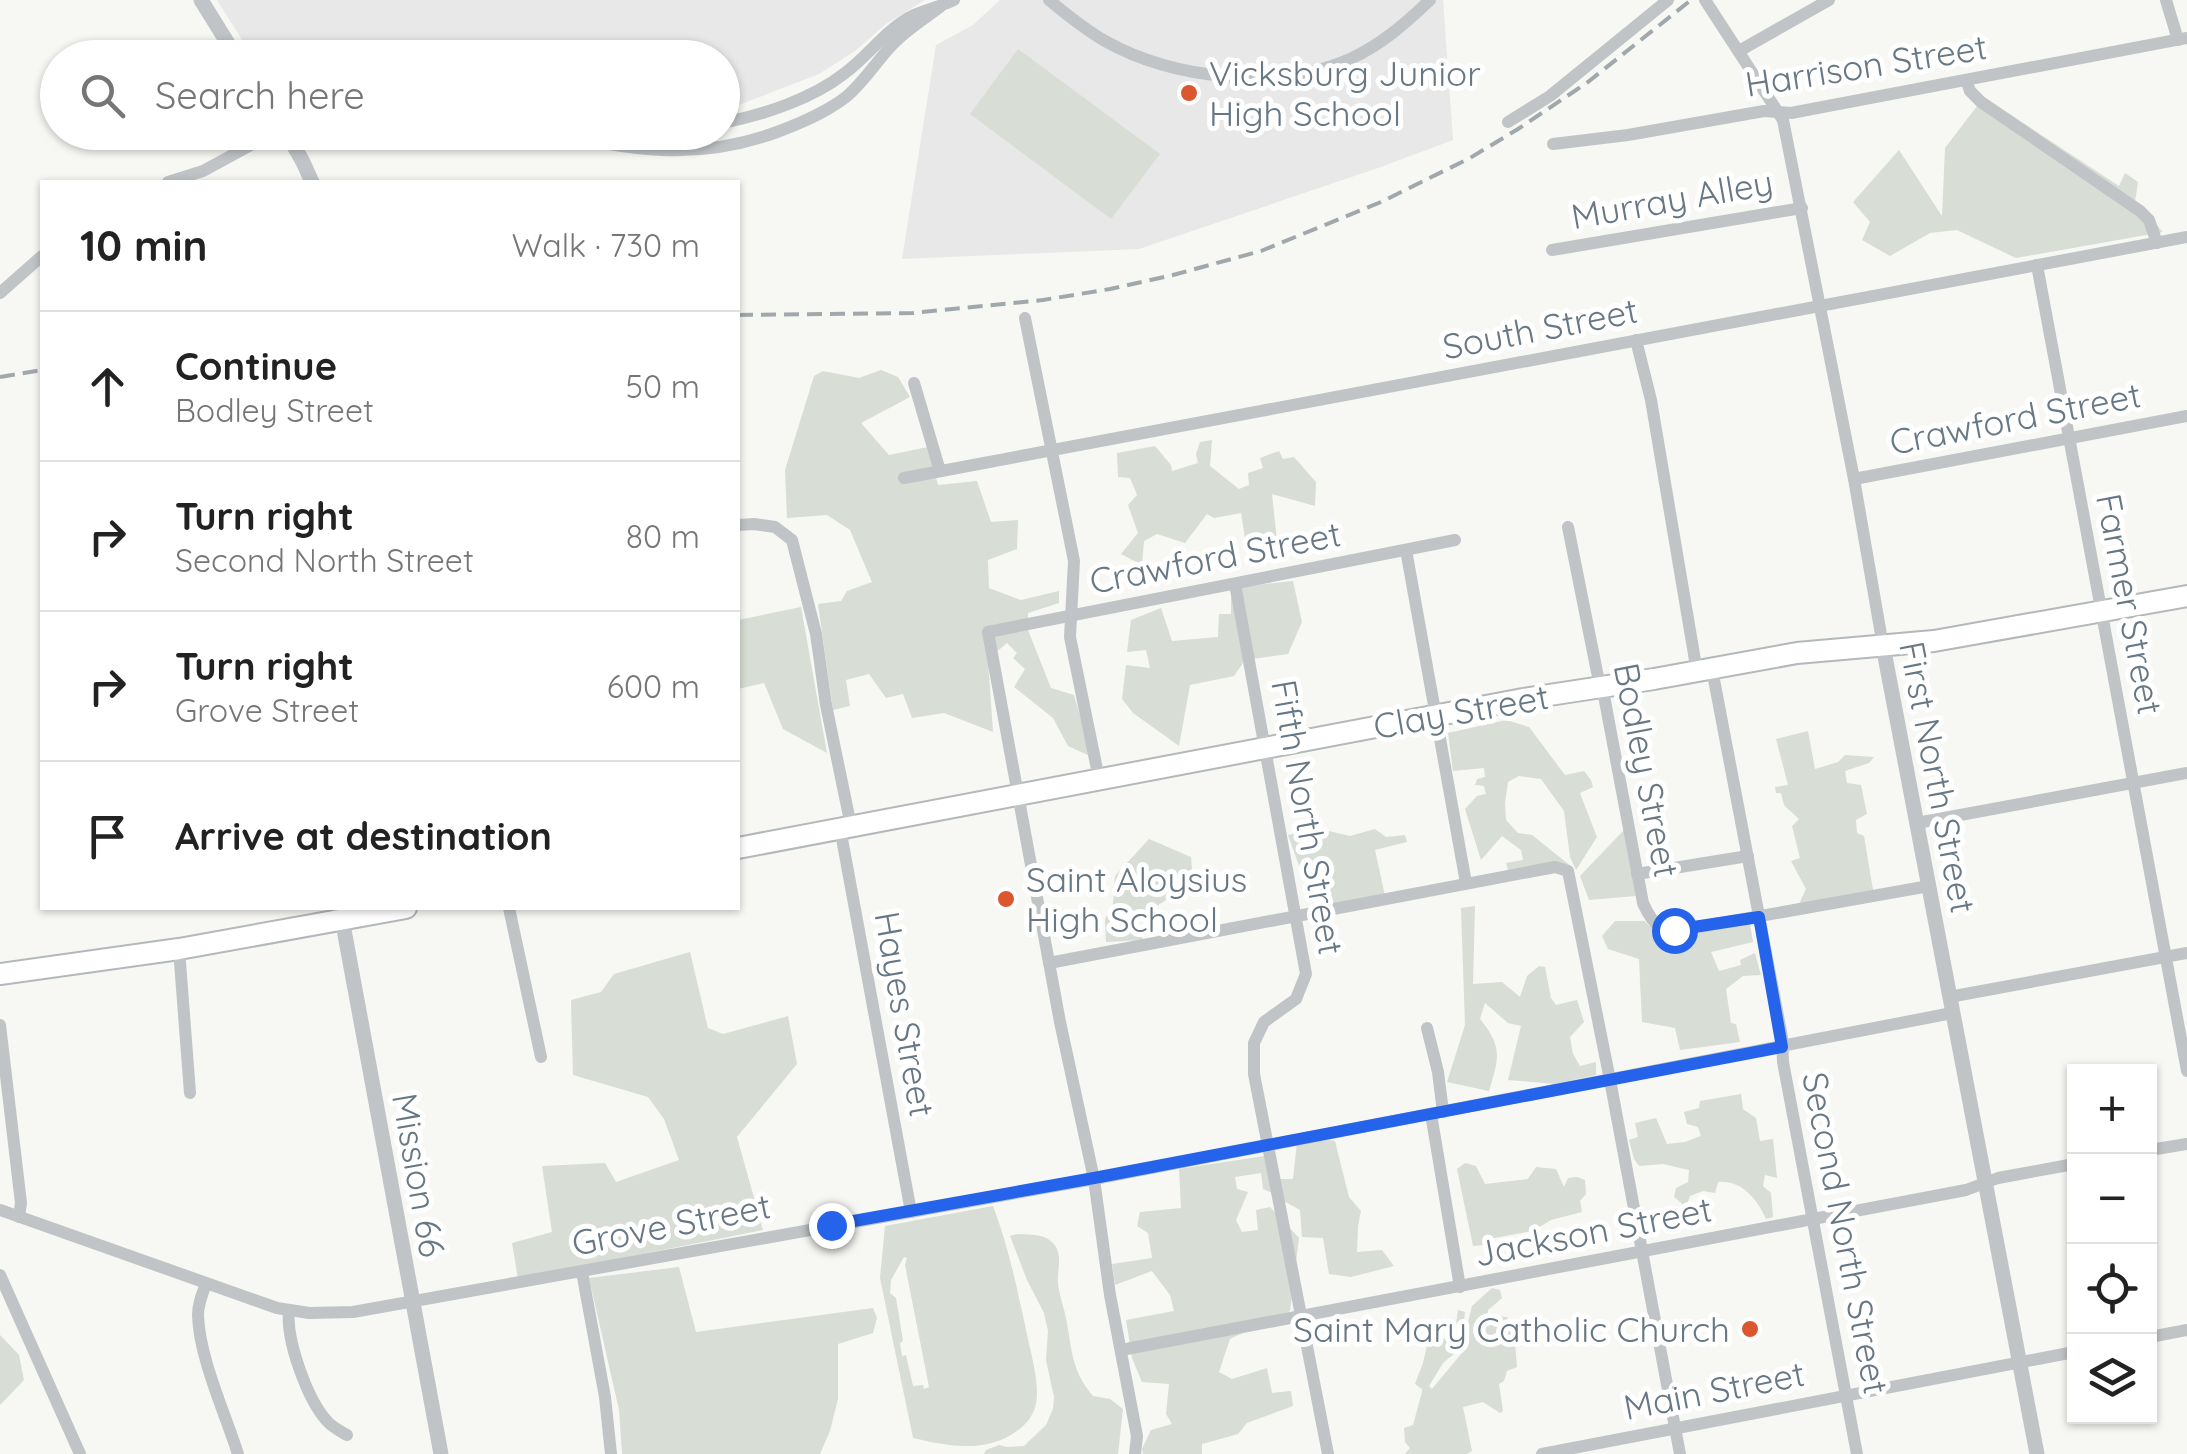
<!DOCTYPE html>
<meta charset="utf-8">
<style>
body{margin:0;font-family:Quicksand,sans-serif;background:#f6f6f6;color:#222}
.controls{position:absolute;right:30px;bottom:30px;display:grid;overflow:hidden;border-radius:0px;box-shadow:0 2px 8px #0004}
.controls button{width:90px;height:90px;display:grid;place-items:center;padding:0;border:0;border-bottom:2px solid #e0e0e0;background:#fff;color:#222;font:50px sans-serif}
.stop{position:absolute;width:30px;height:30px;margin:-22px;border:8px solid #2563eb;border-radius:50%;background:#fff}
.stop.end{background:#2563eb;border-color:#fff;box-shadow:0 2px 10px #0008}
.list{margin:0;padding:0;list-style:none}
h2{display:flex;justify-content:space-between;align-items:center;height:130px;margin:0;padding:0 40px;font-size:42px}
h2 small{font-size:32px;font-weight:400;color:#767676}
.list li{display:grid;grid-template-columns:65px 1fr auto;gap:30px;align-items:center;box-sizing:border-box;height:150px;padding:0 40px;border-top:2px solid #e0e0e0}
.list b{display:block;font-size:38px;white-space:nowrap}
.list p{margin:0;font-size:32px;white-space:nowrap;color:#767676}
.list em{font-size:32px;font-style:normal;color:#767676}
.icon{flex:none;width:55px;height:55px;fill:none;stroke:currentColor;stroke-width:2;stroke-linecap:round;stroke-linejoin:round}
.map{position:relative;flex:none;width:2187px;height:1454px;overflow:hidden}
.search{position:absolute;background:#fff;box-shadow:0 2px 8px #0004;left:40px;top:40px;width:700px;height:110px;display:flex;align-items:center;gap:25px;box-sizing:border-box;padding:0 35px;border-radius:55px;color:#767676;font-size:38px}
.panel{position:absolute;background:#fff;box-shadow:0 2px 8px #0004;left:40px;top:180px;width:700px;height:730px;border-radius:0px}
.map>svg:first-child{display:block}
</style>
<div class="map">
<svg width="2187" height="1454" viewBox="0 0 2187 1454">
<rect width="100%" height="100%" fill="#f7f7f4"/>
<g fill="#e7e8e7">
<polygon points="217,0 925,0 886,24 855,51 819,74 723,111 722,58 253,57"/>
<polygon points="1000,0 1443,0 1453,140 1378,168 1139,249 902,259 936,45 973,25"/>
</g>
<g fill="#d8ddd5" fill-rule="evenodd">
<polygon points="1018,49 1160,154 1111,219 970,114"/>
<polygon points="1984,97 2119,186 2125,173 2138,182 2135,202 2163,232 2016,258 1957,230 1930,233 1890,256 1862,240 1870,222 1853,202 1899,150 1942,216 1945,148"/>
<polygon points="881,370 898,377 910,397 861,423 889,455 928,447 938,485 977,481 991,522 1018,520 1017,549 988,560 989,588 1021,600 1059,591 1059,603 1028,613 1028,630 1051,688 1074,695 1092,757 1068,746 1053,718 1014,687 1025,669 1013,658 1017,653 1007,643 988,659 993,732 944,713 912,718 903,694 886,698 869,674 846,680 850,706 833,710 818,604 841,601 847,591 872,582 850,530 827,515 787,518 785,470 814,376 823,371 859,378"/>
<polygon points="1212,440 1210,466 1239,489 1249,485 1248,473 1263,468 1260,458 1279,451 1283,459 1294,457 1316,482 1315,506 1272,494 1277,541 1246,544 1241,513 1214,518 1207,514 1185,543 1157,534 1144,541 1142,565 1121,554 1138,533 1128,505 1137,495 1130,478 1118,477 1117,453 1155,446 1171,465 1172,471 1198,463 1196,454 1200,442"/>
<polygon points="1293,581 1302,622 1288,654 1245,660 1234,676 1190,685 1179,746 1133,713 1122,699 1126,665 1150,668 1146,650 1127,652 1131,620 1161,608 1172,641 1218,637 1219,614 1231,614 1231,588"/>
<polygon points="801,607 827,753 783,729 764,683 738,689 738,620"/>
<polygon points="1506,720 1529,727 1565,775 1584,771 1591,780 1593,787 1580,793 1597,837 1576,870 1570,857 1564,811 1541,779 1519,776 1508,782 1505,803 1506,820 1518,833 1532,835 1572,867 1508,870 1506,863 1523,860 1521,850 1502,836 1481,860 1465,809 1477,796 1486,794 1484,786 1475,785 1477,779 1485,777 1484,768 1453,771 1448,733"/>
<polygon points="1808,731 1815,769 1838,762 1845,755 1874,757 1869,763 1845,771 1847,783 1861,785 1867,814 1856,820 1857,833 1864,836 1873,890 1799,904 1806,889 1791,861 1800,858 1792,826 1799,819 1784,805 1781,793 1776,793 1775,787 1788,785 1776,739"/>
<polygon points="1320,829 1350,836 1375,829 1386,837 1405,835 1407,842 1375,850 1385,896 1315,910 1288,835"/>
<polygon points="1625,829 1636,896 1589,900 1580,876"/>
<polygon points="1149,839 1191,857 1193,883 1136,919 1143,940 1106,942 1105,919 1113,904 1115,876"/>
<path d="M1475 906 1473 984 1502 982 1520 997 1527 976 1539 966 1545 967 1551 998 1556 1005 1577 1000 1584 1022 1570 1037 1573 1054 1580 1066 1596 1062V1075L1555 1084 1508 1080 1521 1026 1508 1023 1485 1003 1480 1019C1503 1047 1499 1058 1489 1091L1447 1082 1465 1025 1461 908Z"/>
<polygon points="1615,921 1644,921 1653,929 1750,924 1753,942 1711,952 1719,971 1741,965 1740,960 1755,953 1761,975 1743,976 1726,989 1731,1023 1736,1024 1740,1042 1680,1050 1675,1028 1642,1022 1639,959 1608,949 1602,936"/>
<polygon points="690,952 708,1028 723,1034 788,1016 797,1064 737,1137 763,1230 518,1279 512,1243 552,1232 542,1166 605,1163 616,1182 679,1160 664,1119 648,1097 573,1075 571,1000 601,992 614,974"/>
<path d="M1741 1094 1743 1109 1756 1118 1760 1141 1773 1139 1777 1178 1765 1175 1763 1186 1771 1193 1773 1217 1766 1219C1757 1199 1742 1180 1718 1182L1715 1193 1703 1191 1690 1196 1686 1207 1674 1197 1676 1188 1688 1182 1689 1170 1663 1164 1639 1166 1634 1159 1629 1140 1638 1137 1635 1123 1656 1118 1667 1144 1685 1142 1701 1136 1698 1127 1687 1124 1684 1112 1699 1108 1700 1101Z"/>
<polygon points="1315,1138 1335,1141 1349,1197 1361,1211 1358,1226 1357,1252 1382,1250 1394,1266 1351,1277 1329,1274 1323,1238 1302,1237 1300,1210 1280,1199 1280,1179 1293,1179 1297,1142"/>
<polygon points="1264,1156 1272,1193 1263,1189 1261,1173 1235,1177 1237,1189 1248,1192 1236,1220 1242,1232 1258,1230 1256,1210 1270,1207 1299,1238 1290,1311 1230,1339 1219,1372 1232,1379 1267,1368 1272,1393 1291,1391 1293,1406 1247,1423 1238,1434 1202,1444 1202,1454 1143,1454 1142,1449 1151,1430 1172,1424 1166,1414 1169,1384 1142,1382 1132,1358 1126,1320 1174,1311 1170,1295 1152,1271 1115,1285 1112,1264 1152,1258 1148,1233 1137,1226 1140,1212 1181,1208 1179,1169"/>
<polygon points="1465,1163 1476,1166 1485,1184 1528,1179 1536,1167 1556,1169 1564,1187 1568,1178 1577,1177 1585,1180 1586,1194 1580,1201 1582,1212 1551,1220 1533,1231 1483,1240 1484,1245 1473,1246 1457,1169"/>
<path d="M993 1206C1008 1245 1016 1284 1025 1325 1029 1347 1037 1371 1037 1394 1037 1407 1032 1418 1022 1427 990 1454 951 1447 913 1438L880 1278 885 1226ZM904 1257 907 1258 905 1265 929 1387 924 1389 923 1385 913 1386 906 1355 902 1356 900 1343 903 1341 896 1298 890 1293 891 1280Z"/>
<path d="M1017 1234C1031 1235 1044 1233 1054 1244 1063 1256 1057 1269 1058 1283 1059 1294 1063 1304 1065 1314 1073 1349 1069 1367 1093 1396L1110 1399 1123 1409 1118 1454H984L986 1450 999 1445 1007 1447 1024 1446 1046 1425 1053 1409 1054 1397 1046 1360 1048 1331 1044 1313 1027 1280 1010 1236Z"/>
<polygon points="679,1267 696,1332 873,1308 877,1318 873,1333 838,1344 838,1399 830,1431 820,1454 622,1454 619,1410 589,1278"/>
<polygon points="1492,1288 1500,1290 1502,1298 1488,1310 1488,1316 1507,1317 1514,1329 1517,1367 1507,1371 1504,1381 1499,1384 1503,1411 1500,1413 1483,1402 1463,1407 1472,1451 1467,1454 1405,1454 1410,1448 1405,1442 1404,1428 1413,1425 1422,1392 1422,1389 1415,1384 1423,1363 1428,1341 1454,1337 1458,1310 1465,1312 1461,1344 1456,1352 1443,1363 1429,1386 1432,1389 1466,1348 1465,1335 1472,1306"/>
<polygon points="0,1335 19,1355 24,1380 0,1405"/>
</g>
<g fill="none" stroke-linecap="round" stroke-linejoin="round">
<defs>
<g id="primary">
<polyline points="738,848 1523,699 1654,679 1797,653 1934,641 2187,596"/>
<polyline points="0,974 179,949 406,908"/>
</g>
</defs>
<use href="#primary" stroke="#b3b8bb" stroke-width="24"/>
<g stroke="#c0c4c7" stroke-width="12">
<path d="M1049 0C1067 15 1084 29 1105 41 1173 79 1278 91 1350 59 1381 45 1406 23 1430 0"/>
<polyline points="1705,0 1783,120 1854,479 1883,646"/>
<polyline points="2166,0 2178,40"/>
<polyline points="1739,51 1829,0"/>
<polyline points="1966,80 1970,91 1981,102 2140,211 2149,220 2157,243"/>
<polyline points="1508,122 1550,96 1668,0"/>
<path d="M722 123C763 115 812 99 845 73 868 56 885 31 910 17 924 10 940 7 954 0"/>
<path d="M549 132C631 150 695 162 777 132 801 123 825 113 846 97 864 82 876 62 892 45 906 30 924 19 940 7"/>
<polyline points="1553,144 1628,135 1764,111 1791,113 2187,38"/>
<polyline points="168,182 203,171 275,132"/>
<polyline points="1552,250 1802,208"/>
<polyline points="2037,265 2187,1071"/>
<polyline points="0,293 42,256"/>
<polyline points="1025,318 1074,561 1070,637 1099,779"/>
<polyline points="1636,340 1651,400 1697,672"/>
<polyline points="914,383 940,471"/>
<polyline points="904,478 2187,237"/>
<polyline points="1854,479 2187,416"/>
<polyline points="738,525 754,524 775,527 792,540 816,634 826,705 851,826"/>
<path d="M1568 527 1597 672 1605 701 1643 903C1654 928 1661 931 1687 929L1929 886"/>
<polyline points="1406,550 1466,883"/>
<polyline points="1235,584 1306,974 1296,999 1264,1022 1254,1043 1254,1074 1328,1454"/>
<polyline points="1712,669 1782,1037 1783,1062 1857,1454"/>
<polyline points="1917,823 2187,773"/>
<polyline points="840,828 911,1212"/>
<polyline points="1637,874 1748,856"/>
<polyline points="509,908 541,1057"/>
<polyline points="179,949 190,1093"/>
<polyline points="1049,963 1555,867 1568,871 1610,1080 1680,1454"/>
<polyline points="1949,997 2187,953"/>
<polyline points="0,1025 21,1203 19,1217"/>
<polyline points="1427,1028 1438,1072 1443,1112"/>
<polyline points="1431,1114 1460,1287"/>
<polyline points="2150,1150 2187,1144"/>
<polyline points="0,1210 277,1308 309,1313 353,1312 1094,1179 1952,1013"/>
<polyline points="582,1272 605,1397 611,1454"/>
<polyline points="0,1275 80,1454"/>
<path d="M206 1284C202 1294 198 1304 198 1315 199 1357 225 1413 238 1454"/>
<path d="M289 1311C286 1340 307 1399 327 1421 332 1427 340 1431 347 1435"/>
<polyline points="2150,1337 2187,1330"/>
<polyline points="1121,1350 1966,1190 1998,1178 2074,1164"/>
<polyline points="1135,1454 1137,1436 1110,1295 1094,1179 1060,1022 988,632 1455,540"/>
<polyline points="1542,1454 2074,1352"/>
</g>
<g stroke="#c0c4c7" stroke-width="15">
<polyline points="201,0 237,58"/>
<polyline points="286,132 303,162 312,182"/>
<polyline points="1883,646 2037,1454"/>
<polyline points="340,908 441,1454"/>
</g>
<use href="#primary" stroke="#fff" stroke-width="20"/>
<g stroke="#a1a8ac" stroke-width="4" stroke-dasharray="15 8" stroke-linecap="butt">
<polyline points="738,315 913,313 1043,300 1110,289 1173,275 1261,251 1381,202 1470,158 1518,129 1588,82 1691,0"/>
<polyline points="0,377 42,370"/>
</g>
</g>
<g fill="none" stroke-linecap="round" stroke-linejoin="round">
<polyline stroke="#2563eb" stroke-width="12" points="831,1225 1094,1178 1782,1047 1759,917 1674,930"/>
</g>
<g fill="#db5730" stroke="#fff" stroke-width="4">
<circle cx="1189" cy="93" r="10"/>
<circle cx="1006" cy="899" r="10"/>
<circle cx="1750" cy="1329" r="10"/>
</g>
<g text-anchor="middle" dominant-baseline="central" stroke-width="10" stroke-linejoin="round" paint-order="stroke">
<g font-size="35" fill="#677783" stroke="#fff">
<text transform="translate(1866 65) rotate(-9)">Harrison Street</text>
<text transform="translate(1672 199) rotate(-10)">Murray Alley</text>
<text transform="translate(1540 328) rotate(-11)">South Street</text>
<text transform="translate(2015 418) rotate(-11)">Crawford Street</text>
<text transform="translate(1215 557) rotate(-11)">Crawford Street</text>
<text transform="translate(2130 604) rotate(79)">Farmer Street</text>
<text transform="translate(1461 711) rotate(-10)">Clay Street</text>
<text transform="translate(1647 770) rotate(79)">Bodley Street</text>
<text transform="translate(1938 777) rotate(79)">First North Street</text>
<text transform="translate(1308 817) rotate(80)">Fifth North Street</text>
<text transform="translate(905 1014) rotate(80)">Hayes Street</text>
<text transform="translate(419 1175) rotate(80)">Mission 66</text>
<text transform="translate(671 1224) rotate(-11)">Grove Street</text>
<text transform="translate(1593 1231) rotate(-11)">Jackson Street</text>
<text transform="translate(1846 1233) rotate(79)">Second North Street</text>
<text transform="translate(1714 1390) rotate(-11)">Main Street</text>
</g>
<g font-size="35" fill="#677783" stroke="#fff" text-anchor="start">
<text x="1209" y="73">Vicksburg Junior<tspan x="1209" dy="40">High School</tspan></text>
<text x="1026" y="879">Saint Aloysius<tspan x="1026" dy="40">High School</tspan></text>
<text x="1730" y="1329" text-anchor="end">Saint Mary Catholic Church</text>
</g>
</g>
</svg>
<div class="controls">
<button>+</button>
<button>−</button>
<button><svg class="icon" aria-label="locate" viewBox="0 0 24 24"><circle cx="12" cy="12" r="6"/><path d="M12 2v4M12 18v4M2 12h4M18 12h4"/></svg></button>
<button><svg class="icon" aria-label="layers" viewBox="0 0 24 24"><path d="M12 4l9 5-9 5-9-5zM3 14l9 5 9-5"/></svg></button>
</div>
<div class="stop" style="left:1674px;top:930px"></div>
<div class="stop end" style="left:831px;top:1225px"></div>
<div class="search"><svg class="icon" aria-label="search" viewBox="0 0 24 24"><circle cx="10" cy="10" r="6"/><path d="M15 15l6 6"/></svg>Search here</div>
<section class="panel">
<h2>10 min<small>Walk · 730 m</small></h2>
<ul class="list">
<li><svg class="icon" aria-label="ahead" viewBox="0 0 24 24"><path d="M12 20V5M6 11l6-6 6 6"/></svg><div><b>Continue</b><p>Bodley Street</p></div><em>50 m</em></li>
<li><svg class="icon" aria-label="right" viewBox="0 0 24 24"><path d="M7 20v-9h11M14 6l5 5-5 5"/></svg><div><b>Turn right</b><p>Second North Street</p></div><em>80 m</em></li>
<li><svg class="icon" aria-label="right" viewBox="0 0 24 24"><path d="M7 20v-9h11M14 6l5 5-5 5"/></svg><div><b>Turn right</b><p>Grove Street</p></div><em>600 m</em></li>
<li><svg class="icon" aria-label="arrive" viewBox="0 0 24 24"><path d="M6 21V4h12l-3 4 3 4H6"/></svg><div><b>Arrive at destination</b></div></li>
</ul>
</section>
</div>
